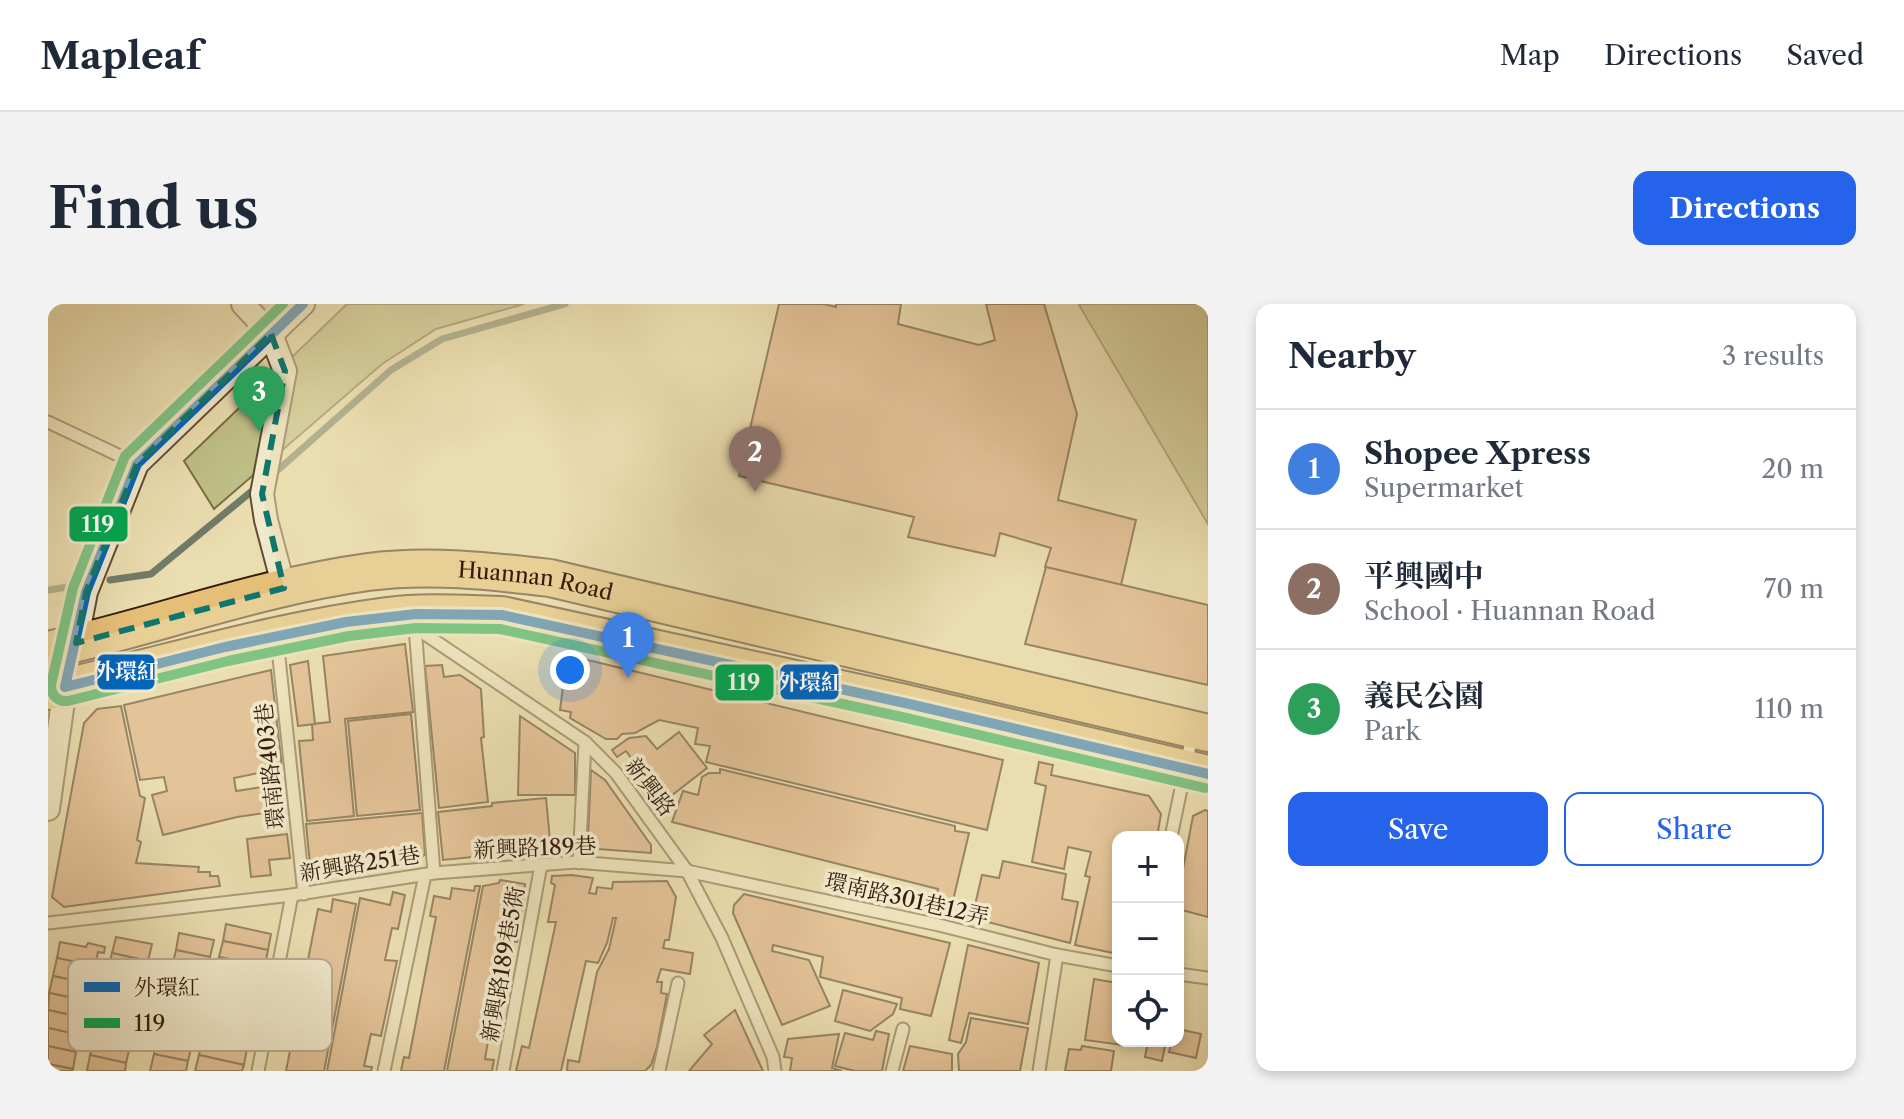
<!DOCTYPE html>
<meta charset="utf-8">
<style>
body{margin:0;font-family:"Libre Caslon Text","Noto Serif TC",serif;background:#f2f2f3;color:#1f2937}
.controls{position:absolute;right:24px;bottom:24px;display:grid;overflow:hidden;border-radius:16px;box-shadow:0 4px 12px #0003}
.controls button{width:72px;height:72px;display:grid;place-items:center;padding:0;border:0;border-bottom:2px solid #e0e1e3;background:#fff;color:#1f2937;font:40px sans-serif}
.you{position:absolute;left:522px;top:366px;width:28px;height:28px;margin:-20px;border:6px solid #fff;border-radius:50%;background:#1a73e8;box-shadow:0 0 0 12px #1a73e833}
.badge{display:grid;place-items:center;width:52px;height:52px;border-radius:50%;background:#2563eb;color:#fff;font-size:26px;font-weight:700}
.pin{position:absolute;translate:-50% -66px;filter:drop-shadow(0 2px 4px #0008)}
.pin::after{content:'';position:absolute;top:42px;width:28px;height:24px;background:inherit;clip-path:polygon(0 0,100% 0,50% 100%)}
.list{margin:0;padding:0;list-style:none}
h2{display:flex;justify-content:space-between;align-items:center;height:104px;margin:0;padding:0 32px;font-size:34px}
h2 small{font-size:26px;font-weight:400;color:#747a83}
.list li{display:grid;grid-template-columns:52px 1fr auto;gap:24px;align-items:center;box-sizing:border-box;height:120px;padding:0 32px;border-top:2px solid #e0e1e3}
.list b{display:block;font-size:30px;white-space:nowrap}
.list p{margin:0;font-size:26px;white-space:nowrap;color:#747a83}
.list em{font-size:26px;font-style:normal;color:#747a83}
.actions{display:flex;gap:16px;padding:24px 32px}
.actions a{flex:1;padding:18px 0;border:2px solid #2563eb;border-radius:16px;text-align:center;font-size:28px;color:#2563eb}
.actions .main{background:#2563eb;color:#fff}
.icon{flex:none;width:44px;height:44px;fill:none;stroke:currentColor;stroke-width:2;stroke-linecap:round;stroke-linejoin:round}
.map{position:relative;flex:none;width:1160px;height:767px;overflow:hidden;border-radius:16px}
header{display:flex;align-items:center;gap:48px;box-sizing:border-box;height:112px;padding:0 40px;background:#fff;border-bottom:2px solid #e0e1e3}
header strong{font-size:38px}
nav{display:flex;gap:44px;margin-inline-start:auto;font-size:28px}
.intro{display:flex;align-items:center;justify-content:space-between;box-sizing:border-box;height:192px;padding:0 48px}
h1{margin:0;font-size:56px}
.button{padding:20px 36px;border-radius:16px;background:#2563eb;color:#fff;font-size:28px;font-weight:700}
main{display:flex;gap:48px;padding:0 48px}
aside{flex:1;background:#fff;border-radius:16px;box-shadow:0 4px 12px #0003}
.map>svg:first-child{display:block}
</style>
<header>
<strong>Mapleaf</strong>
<nav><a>Map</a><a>Directions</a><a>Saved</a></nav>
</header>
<div class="intro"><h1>Find us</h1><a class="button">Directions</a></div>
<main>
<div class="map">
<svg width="1160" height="767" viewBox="0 0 1160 767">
<rect width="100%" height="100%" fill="#eaddaf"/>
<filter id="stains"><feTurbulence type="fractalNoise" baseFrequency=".0025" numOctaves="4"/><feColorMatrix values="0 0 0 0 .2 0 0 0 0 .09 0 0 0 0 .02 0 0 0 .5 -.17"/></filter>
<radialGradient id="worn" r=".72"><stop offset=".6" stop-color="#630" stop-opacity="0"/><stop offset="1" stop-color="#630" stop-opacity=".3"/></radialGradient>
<g fill="#bebf86" stroke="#796d48" stroke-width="2">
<polygon points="299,0 476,0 388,25 334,60 166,205 136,157"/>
<polygon points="1033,0 1160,0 1160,220 1031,1"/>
</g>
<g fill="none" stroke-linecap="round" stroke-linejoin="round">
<g stroke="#707c69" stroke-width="7">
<polyline points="230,166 343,66 394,35 517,0"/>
<polyline points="62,276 103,270 204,187"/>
<polyline points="0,286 20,283"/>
</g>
</g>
<g fill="#dca47d" stroke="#341b0b" stroke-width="2">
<polygon points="731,0 776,0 788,3 788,0 853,0 850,20 931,41 947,36 938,0 996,0 1029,110 1010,196 1088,216 1073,281 997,263 1003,244 952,229 947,252 860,233 866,213 691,172"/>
<polygon points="998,263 1160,301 1160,381 977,340"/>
<polygon points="357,340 365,408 297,415 306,512 259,517 251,437 265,436 264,420 282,418 275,352"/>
<polygon points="519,351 955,456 939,526 658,458 662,442 647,440 650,424 611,416 587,429 574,430 569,435 558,435 522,414 523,408 512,406"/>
<polygon points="260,357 267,420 250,422 242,361"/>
<polygon points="394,361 396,373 412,371 433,385 436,433 433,434 440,498 391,504 377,362"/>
<polygon points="223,366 234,464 186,474 188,487 233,480 236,506 189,513 115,531 104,491 119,487 116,473 92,476 76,401"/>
<polygon points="73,402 92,492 97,494 89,536 93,538 88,559 151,563 150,568 162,568 162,572 170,572 172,582 16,603 4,593 36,419 49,405"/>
<polygon points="363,410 372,506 309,512 300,417"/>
<polygon points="472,412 527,449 527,491 470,491"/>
<polygon points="631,428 659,464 610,502 581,463 586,458 578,447 569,453 564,446 581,434 598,432 609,445"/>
<polygon points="991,458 1005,461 1003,471 1101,492 1113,510 1109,533 1070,533 1070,650 1027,641 1042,573 1037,572 1043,548 1020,543 1016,565 984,558 998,482 987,479"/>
<polygon points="672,465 907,522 907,527 921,529 902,609 886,606 890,585 624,518 635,487 650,491 654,473 661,469 672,469"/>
<polygon points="543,466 557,476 603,541 603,549 550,545 540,533"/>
<polygon points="498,494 502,536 514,536 514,544 395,556 390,508 444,502 444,499"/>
<polygon points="1157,506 1160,507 1160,613 1130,605 1130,591 1145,512"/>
<polygon points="374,509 377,550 365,561 263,570 258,520"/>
<polygon points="239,530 242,554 221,556 223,571 203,573 199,535"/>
<polygon points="955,557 1018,570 1014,595 1030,598 1022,639 924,614 934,571 951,574"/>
<polygon points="524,571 545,574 541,589 548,590 549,583 564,585 565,578 619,577 628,593 621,636 617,636 615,644 645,649 642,670 613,665 609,678 614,678 613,689 619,690 609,743 603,761 597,767 519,767 520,756 531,758 549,668 561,645 568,614 565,614 559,639 550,659 538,657 513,767 468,767 474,742 481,744 508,618 500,618 507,581 503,579 504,572"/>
<polygon points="452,576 477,580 469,638 459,637 445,707 454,709 450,732 441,731 437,755 446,756 444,767 399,767 435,582 451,579"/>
<polygon points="427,582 432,582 396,767 353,767 356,753 361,754 388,613 382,612 386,592 402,595 404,584 426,587"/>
<polygon points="345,588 357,591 350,625 344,624 337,656 349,657 333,732 323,730 316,762 324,763 323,767 279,767 312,594 342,601"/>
<polygon points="696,590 902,639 883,712 852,705 854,694 772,673 775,653 725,641 724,647 761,656 782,702 734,721 685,609 686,601"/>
<polygon points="285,595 308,600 276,767 238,767 270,605 283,608"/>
<polygon points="178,620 223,630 220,646 175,637"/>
<polygon points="131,629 166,636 162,653 128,646"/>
<polygon points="68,633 104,640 100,657 64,649"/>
<polygon points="175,637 220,646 217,662 171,653"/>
<polygon points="12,638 38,643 40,639 57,643 56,649 50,648 47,662 9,654"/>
<polygon points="920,641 991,659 980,720 921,709 913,739 901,736"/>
<polygon points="128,646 162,653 158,671 124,663"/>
<polygon points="64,649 100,657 97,674 60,666"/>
<polygon points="171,653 217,662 213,679 168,669"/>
<polygon points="9,654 47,662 43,680 5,672"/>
<polygon points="5,672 43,680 40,697 1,689"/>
<polygon points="1046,675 1070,679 1070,737 1075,737 1074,741 1037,736"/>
<polygon points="795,686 849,700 845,710 822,727 787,717"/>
<polygon points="1,689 40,697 36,714 0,706"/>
<polygon points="0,706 36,714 32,731 0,724"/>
<polygon points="687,706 715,767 641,767 664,740 656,731"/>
<polygon points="923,714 980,724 972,767 911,767 910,750 918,738"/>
<polygon points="0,724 32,731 28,748 0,742"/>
<polygon points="1130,725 1153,730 1148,754 1121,748 1124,737 1130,737"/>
<polygon points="828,727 841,730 834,767 807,767 787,762 797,729 825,736"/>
<polygon points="791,730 784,764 794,767 742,767 744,754 736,753 740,735"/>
<polygon points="109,733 144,740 140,757 106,750"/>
<polygon points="46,734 82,742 78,759 42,751"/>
<polygon points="154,735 199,744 196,761 151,751"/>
<polygon points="1100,737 1118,737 1114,757 1097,753"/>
<polygon points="0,742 28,748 25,765 0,760"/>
<polygon points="862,742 904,750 904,767 855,767"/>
<polygon points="1034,742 1066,747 1063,767 1017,767 1021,745 1033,746"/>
<polygon points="106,750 140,757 138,767 102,767"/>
<polygon points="42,751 78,759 77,767 39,767"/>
<polygon points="151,751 196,761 194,767 147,767"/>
<polygon points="0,760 25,765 24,767 0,767"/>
</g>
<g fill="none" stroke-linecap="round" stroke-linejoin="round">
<defs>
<g id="service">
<polyline points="0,118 89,160"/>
<polyline points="362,320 537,438 568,469 639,567 674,634 725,753 727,767"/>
<polyline points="367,322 386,569"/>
<polyline points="229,335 256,590"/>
<polyline points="1123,533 1144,432"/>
<polyline points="531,559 537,438"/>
<polyline points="0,619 244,591 386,569 528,558 639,567 891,621 1009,651 1070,662"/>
<polyline points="1130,670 1160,674"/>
<polyline points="210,767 244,591"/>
<polyline points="336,767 377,571"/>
<polyline points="455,767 493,561"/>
<polyline points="611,767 630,679"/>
<polyline points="844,767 855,725"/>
<polyline points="991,767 1009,651"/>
</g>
<g id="minor">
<polyline points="195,0 223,30 237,67 214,190 218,216 236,284"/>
<polyline points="28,339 38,288 89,160 255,0"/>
<polyline points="0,505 17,383"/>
</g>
<g id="primary">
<path id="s1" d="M0 346C107 322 211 283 320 268 381 260 442 267 502 274L1160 429"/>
<path d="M0 387C113 362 224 327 339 312 377 307 416 310 454 311L857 399 1160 470"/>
</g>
</defs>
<use href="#service" stroke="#624c34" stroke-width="15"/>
<use href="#minor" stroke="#624c34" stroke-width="26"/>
<use href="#primary" stroke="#341b0b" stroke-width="40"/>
<use href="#service" stroke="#f1e9cb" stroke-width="11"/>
<use href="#minor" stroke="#f1e9cb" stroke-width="22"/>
<use href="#primary" stroke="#e5be78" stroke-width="36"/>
<defs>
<polyline id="bus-1" points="255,0 89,160 38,288 17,383 177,343 298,318 368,310 454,311 857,399 1160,470"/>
<path id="bus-2" d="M235 0 77 152 25 284 3 381C3 392 10 398 20 397L180 357 301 332 368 324 452 325 854 413 1157 484"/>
</defs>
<use href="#bus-1" stroke="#f1e9cb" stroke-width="16"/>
<use href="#bus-2" stroke="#f1e9cb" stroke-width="16"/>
<use href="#bus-1" stroke="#0065bd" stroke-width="10"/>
<use href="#bus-2" stroke="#00a651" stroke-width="10"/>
</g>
<path d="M0 0H1160V767H0ZM223 30 237 67 214 190 236 284 28 339 38 288 89 160Z" fill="#eaddaf" fill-opacity=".55" fill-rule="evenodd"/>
<path fill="none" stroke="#0f766e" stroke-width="6" stroke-dasharray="16 10" stroke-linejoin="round" d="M223 30 237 67 214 190 236 284 28 339 38 288 89 160Z"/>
<g text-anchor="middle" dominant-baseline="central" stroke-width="7" stroke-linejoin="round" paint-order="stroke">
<g font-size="22" fill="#341b0b" stroke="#f1e9cb">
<text stroke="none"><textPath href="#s1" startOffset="498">Huannan Road</textPath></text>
<text transform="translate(222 462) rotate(-96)">環南路403巷</text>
<text transform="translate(602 483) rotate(53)">新興路</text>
<text transform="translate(487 544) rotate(-2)">新興路189巷</text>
<text transform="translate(312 560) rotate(-9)">新興路251巷</text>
<text transform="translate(859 595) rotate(13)">環南路301巷12弄</text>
<text transform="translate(455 660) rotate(-80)">新興路189巷5衖</text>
</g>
</g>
<rect x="20" y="655" width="264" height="92" rx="12" fill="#f1e9cb" stroke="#b8ab91" stroke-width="2"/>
<rect x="36" y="678" width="36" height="10" fill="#0065bd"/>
<rect x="36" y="714" width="36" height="10" fill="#00a651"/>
<g font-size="22" fill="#341b0b">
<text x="86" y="691">外環紅</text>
<text x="86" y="727">119</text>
</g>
<g stroke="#f1e9cb" stroke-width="3">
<rect x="20" y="201" width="61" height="38" rx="8" fill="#00a651"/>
<rect x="48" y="349" width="60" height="38" rx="8" fill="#0065bd"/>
<rect x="731" y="359" width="61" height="38" rx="8" fill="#0065bd"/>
<rect x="666" y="359" width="61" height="39" rx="8" fill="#00a651"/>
</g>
<g font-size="22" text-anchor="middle" font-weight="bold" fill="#fff">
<text x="50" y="228">119</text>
<text x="78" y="375">外環紅</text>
<text x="762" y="386">外環紅</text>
<text x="696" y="386">119</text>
</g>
<rect width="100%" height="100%" filter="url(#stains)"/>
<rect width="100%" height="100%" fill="url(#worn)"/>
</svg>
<div class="controls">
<button>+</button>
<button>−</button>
<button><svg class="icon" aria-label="locate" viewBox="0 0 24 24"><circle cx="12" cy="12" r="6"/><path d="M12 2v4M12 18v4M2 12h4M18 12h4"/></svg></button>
</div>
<div class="you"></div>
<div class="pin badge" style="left:580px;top:374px;background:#3f7fe0">1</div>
<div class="pin badge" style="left:707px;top:188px;background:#8d6e63">2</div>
<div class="pin badge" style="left:211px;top:128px;background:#2e9e5b">3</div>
</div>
<aside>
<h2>Nearby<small>3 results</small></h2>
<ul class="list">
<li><span class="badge" style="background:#3f7fe0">1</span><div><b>Shopee Xpress</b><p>Supermarket</p></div><em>20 m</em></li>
<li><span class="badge" style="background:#8d6e63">2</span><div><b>平興國中</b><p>School · Huannan Road</p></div><em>70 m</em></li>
<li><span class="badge" style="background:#2e9e5b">3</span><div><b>義民公園</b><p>Park</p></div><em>110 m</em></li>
</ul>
<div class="actions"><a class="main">Save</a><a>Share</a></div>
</aside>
</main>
